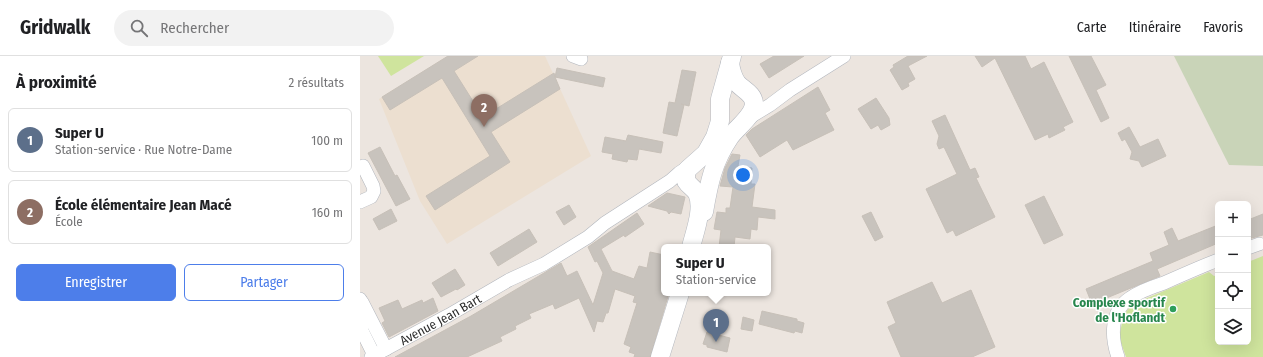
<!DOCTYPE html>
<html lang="fr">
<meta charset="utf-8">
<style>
body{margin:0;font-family:"Fira Sans Condensed",sans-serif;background:#f2f2f2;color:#202124}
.controls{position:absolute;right:12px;bottom:12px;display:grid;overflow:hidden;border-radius:6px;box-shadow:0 4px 16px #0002}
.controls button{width:36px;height:36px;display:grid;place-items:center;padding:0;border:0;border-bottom:1px solid #e0e0e0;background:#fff;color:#202124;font:20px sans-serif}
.you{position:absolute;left:383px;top:119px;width:14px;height:14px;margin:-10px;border:3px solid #fff;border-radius:50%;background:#1a73e8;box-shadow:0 0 0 6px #1a73e833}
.badge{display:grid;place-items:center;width:26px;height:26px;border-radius:50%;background:#4d7eea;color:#fff;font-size:13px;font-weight:700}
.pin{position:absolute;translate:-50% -33px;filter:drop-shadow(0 1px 2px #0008)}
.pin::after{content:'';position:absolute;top:21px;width:14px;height:12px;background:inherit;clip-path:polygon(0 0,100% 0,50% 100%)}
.popup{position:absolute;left:301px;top:188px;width:110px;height:52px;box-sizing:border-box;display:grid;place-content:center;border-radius:6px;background:#fff;filter:drop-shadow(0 1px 3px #0005);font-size:13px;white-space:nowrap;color:#757577}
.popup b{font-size:15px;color:#202124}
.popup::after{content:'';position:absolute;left:50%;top:100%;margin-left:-8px;border:8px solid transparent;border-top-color:#fff}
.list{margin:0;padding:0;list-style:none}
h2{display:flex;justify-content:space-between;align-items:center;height:52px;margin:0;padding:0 16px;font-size:17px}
h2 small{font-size:13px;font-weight:400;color:#757577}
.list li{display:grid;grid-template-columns:26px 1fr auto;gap:12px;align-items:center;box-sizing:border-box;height:64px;margin:0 8px 8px;padding:0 8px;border:1px solid #e0e0e0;border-radius:6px}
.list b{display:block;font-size:15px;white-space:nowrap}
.list p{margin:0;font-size:13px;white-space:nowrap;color:#757577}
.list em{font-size:13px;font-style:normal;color:#757577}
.actions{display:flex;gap:8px;padding:12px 16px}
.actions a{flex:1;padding:9px 0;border:1px solid #4d7eea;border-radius:6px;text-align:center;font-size:14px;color:#4d7eea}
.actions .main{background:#4d7eea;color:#fff}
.icon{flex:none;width:22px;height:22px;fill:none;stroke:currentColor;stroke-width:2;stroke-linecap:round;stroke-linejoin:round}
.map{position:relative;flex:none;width:903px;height:301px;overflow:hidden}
header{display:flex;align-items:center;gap:24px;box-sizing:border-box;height:56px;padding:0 20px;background:#fff;border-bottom:1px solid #e0e0e0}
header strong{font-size:19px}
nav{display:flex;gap:22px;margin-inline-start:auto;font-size:14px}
.search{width:280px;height:36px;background:#f2f2f2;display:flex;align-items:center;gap:10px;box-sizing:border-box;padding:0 14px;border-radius:22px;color:#757577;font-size:15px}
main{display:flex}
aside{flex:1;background:#fff}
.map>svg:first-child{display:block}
</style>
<header>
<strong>Gridwalk</strong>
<div class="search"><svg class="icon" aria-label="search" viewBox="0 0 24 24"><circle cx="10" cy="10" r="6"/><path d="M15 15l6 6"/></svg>Rechercher</div>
<nav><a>Carte</a><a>Itinéraire</a><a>Favoris</a></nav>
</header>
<main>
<aside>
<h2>À proximité<small>2 résultats</small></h2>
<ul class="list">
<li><span class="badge" style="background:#5c6f8a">1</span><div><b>Super U</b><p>Station-service · Rue Notre-Dame</p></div><em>100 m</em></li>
<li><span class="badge" style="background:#8d6e63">2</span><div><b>École élémentaire Jean Macé</b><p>École</p></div><em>160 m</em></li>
</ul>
<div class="actions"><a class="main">Enregistrer</a><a>Partager</a></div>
</aside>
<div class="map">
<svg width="903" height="301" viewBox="0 0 903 301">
<rect width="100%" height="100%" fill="#ece5df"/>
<polygon fill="#ecdfd0" points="88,0 185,0 231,100 87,188 60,145 19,43"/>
<polygon fill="#c9d4b8" points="814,0 903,0 903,110 869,109"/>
<g fill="#cfe49d">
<polygon points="18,0 64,0 31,20"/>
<polygon points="903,200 903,301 766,301 759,281 764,258 773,248 849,216 854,220 858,219 858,286 888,286 888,206"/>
</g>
<g fill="#c8c3bd" stroke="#c7c0b8">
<polygon points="88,0 118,0 94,15 123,61 194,17 195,21 197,12 245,22 243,31 195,21 200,33 131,76 150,106 75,154 66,140 130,100 82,22 30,54 22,41"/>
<polygon points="414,0 444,0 409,22 400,8"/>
<polygon points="548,0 567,0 548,10 555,23 548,27 549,30 542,34 530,14 534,11 533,9"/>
<polygon points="615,0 665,0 671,13 684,6 713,66 703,71 705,74 689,82 688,78 675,84 635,2 622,11"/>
<polygon points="709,0 731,0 746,29 736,34 749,62 741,66"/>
<polygon points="322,14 336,16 329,50 321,48 324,49 317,80 303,77 309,46 315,47"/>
<polygon points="458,31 470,54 465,57 474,74 433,94 427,84 400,101 386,79 392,73"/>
<polygon points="516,42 529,62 530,69 521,74 518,69 511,73 498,53"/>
<polygon points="585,59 610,114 615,112 619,121 616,122 635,161 596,180 593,174 587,177 566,133 597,118 584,91 579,93 577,88 579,80 572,65"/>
<polygon points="769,71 780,91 798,83 806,100 782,111 779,105 770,103 772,96 765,83 762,85 758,77"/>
<polygon points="268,79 303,86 301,97 279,93 277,104 268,103 267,106 252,103 253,98 242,96 245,81 266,85"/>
<polygon points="20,91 35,120 37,119 50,143 36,150 8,97"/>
<polygon points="372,98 380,99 378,110 392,112 391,128 395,128 392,151 415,154 415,163 398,161 397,174 391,173 390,183 375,181 374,191 359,191 361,174 354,173 357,156 366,157 366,152 370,152 373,131 360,130 365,112"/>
<polygon points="307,137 325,141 321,158 311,156 309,158 307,155 288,150"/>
<polygon points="684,140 703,179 684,188 665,149"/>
<polygon points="209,149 216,161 204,169 196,156"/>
<polygon points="31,153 37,165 19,174 13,163"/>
<polygon points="511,156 523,181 515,185 502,160"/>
<polygon points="277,157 284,168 265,181 264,179 241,193 252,215 274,223 279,210 287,212 290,196 304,199 304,237 309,237 290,301 274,301 275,298 269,296 271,291 264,288 277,247 273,246 275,240 255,233 248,257 246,257 243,266 237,265 234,276 219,242 195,253 193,248 169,258 171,262 155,270 156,273 140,281 142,285 107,301 35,301 111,260 201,207 207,220 217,215 233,249 243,217 237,205 235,206 228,191"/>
<polygon points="903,158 903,179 888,183 888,164"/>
<polygon points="858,169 858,187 797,213 800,220 732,248 726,233 793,205 790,197 809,189 804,176 812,172 818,185"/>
<polygon points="169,173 177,186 138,210 130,197"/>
<polygon points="95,213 105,229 97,234 96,233 81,241 72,227"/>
<polygon points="572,226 582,247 611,234 635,291 612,301 541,301 528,271 536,267 527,246"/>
<polygon points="73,242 78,255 29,281 22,267 25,265 19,252 38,244 42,253 62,244 63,247"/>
<polygon points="402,255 437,263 437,265 444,267 442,277 435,275 434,277 399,268"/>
<polygon points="383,261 394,264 392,275 381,273"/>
<polygon points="347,276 370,282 367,296 347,291 347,289 343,288"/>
</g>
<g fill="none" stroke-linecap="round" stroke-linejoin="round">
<defs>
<g id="street">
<polyline points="213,0 221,3"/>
<polyline points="387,63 410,49 430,34 484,0"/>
<polyline points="0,146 11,141 14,135 13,130 3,110"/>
<polyline points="888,192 899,188"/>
<polyline points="0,243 2,275 14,299"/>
<polyline points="2,246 26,293"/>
<path id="s1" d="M11 301 89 259 149 224 184 208 228 181 245 167 310 125 319 117 331 109"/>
<path d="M758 301C751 281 750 255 770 242 780 235 792 231 804 227 822 219 840 211 858 204"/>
</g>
<g id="secondary">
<path d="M344 156C349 127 353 106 370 81 377 71 394 60 394 47 393 37 383 34 377 27 373 21 371 14 370 7"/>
<path d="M331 191C335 175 344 152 337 137 334 132 329 130 326 125V118L328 113 346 97 355 81 360 65V43L372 0"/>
<polyline points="300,301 320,237"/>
</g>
</defs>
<use href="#street" stroke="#b2b6bd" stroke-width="14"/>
<use href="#secondary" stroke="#b2b6bd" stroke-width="19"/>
<use href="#street" stroke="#fff" stroke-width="13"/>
<use href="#secondary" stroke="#fff" stroke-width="18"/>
</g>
<circle fill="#2e9e5b" stroke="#fff" stroke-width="1.5" cx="813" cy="253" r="4"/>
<g text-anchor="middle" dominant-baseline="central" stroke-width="3" stroke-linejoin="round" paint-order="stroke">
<g font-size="13" font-weight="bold" fill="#27864d" stroke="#fff" text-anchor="end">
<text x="805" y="246">Complexe sportif<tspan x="805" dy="15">de l'Hoflandt</tspan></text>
</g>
<g font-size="13" fill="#2b2b2b" stroke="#fff">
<text stroke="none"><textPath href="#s1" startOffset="79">Avenue Jean Bart</textPath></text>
</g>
</g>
</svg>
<div class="controls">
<button>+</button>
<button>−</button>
<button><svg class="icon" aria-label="locate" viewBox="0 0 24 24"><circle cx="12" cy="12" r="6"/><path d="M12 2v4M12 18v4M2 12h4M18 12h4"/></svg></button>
<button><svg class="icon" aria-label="layers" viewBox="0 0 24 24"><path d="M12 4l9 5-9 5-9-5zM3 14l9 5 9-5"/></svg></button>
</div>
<div class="you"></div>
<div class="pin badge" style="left:356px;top:286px;background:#5c6f8a">1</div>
<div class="popup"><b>Super U</b>Station-service</div>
<div class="pin badge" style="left:124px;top:71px;background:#8d6e63">2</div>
</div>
</main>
